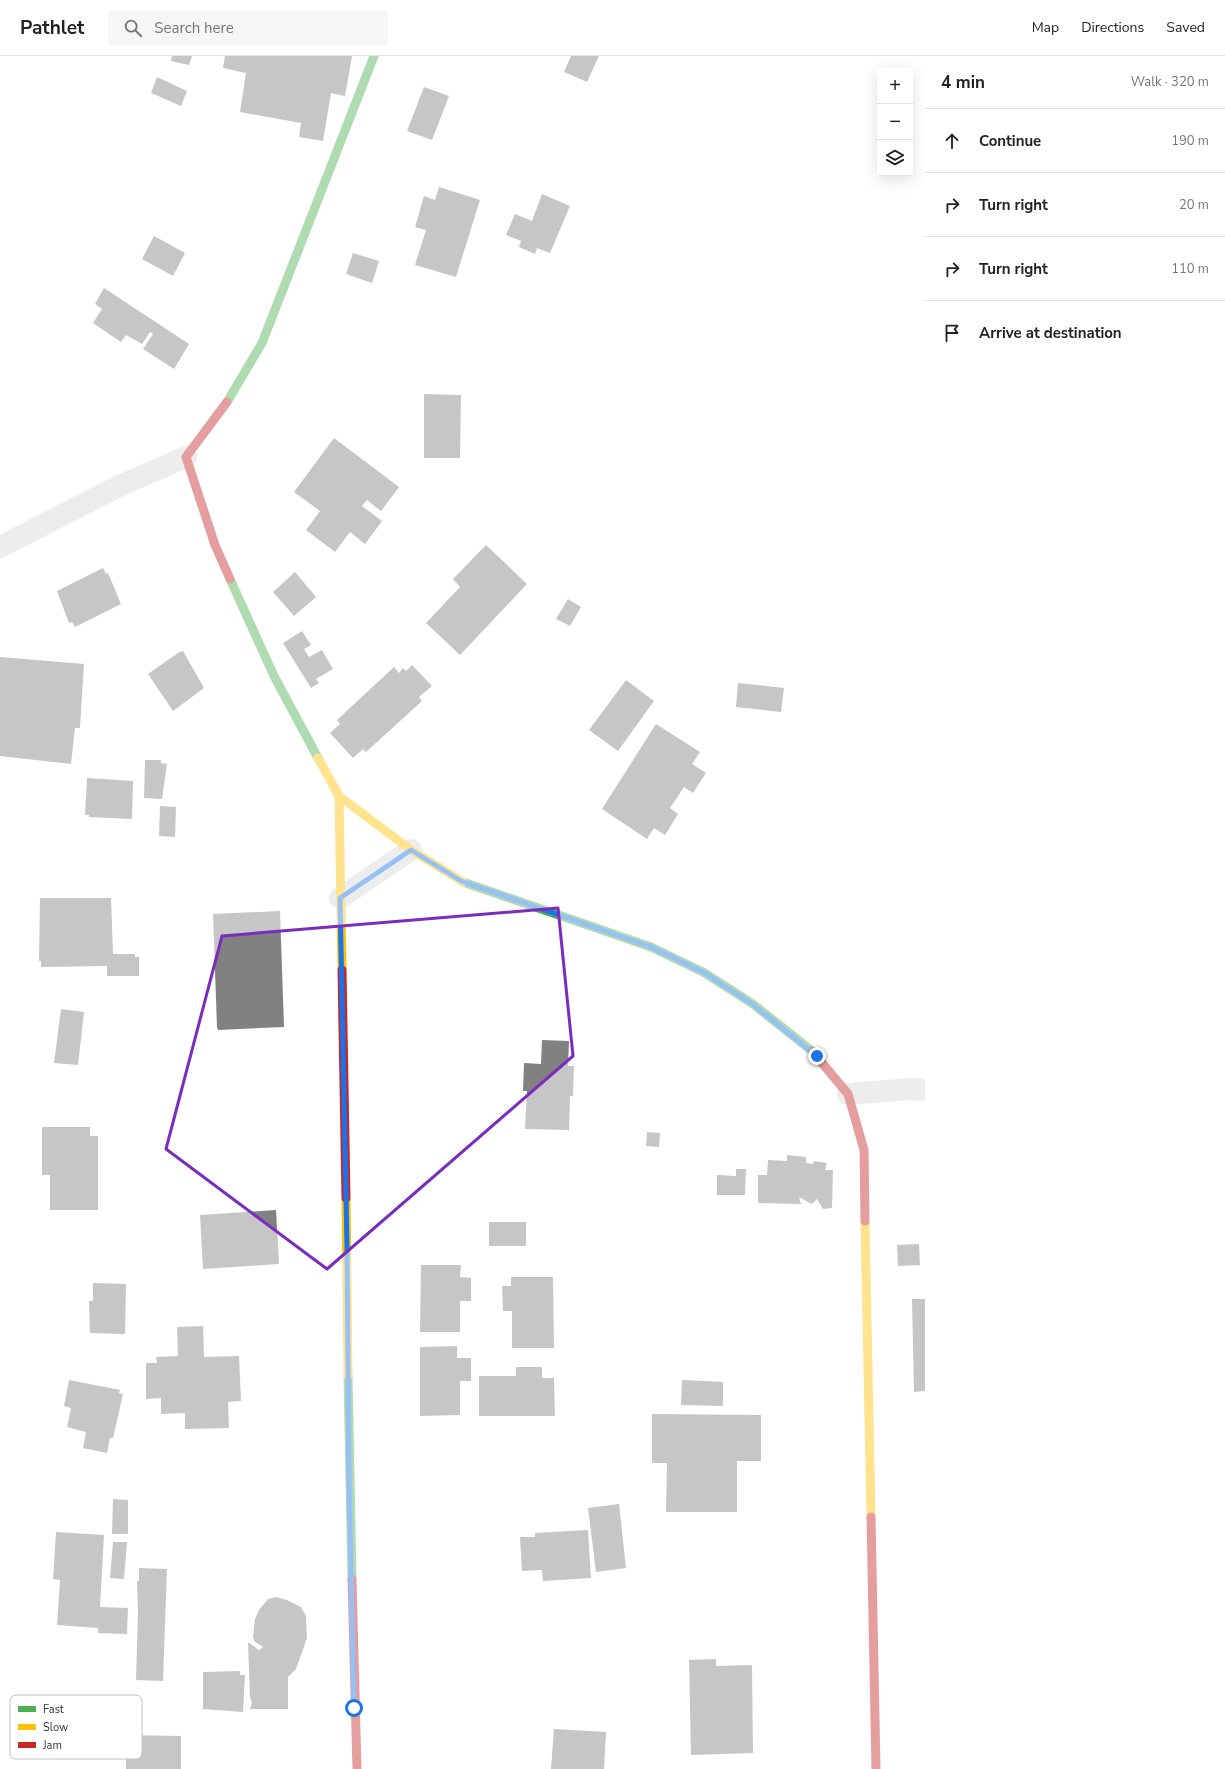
<!DOCTYPE html>
<meta charset="utf-8">
<style>
body{margin:0;font-family:"Nunito Sans",sans-serif;background:#f6f6f6;color:#222}
.controls{position:absolute;right:12px;top:12px;display:grid;overflow:hidden;border-radius:4px;box-shadow:0 4px 16px #0002}
.controls button{width:36px;height:36px;display:grid;place-items:center;padding:0;border:0;border-bottom:1px solid #e0e0e0;background:#fff;color:#222;font:20px sans-serif}
.stop{position:absolute;width:12px;height:12px;margin:-9px;border:3px solid #1a73e8;border-radius:50%;background:#fff}
.stop.end{background:#1a73e8;border-color:#fff;box-shadow:0 1px 4px #0008}
.list{margin:0;padding:0;list-style:none}
h2{display:flex;justify-content:space-between;align-items:center;height:52px;margin:0;padding:0 16px;font-size:17px}
h2 small{font-size:13px;font-weight:400;color:#767676}
.list li{display:grid;grid-template-columns:26px 1fr auto;gap:12px;align-items:center;box-sizing:border-box;height:64px;padding:0 16px;border-top:1px solid #e0e0e0}
.list b{display:block;font-size:15px;white-space:nowrap}
.list em{font-size:13px;font-style:normal;color:#767676}
.icon{flex:none;width:22px;height:22px;fill:none;stroke:currentColor;stroke-width:2;stroke-linecap:round;stroke-linejoin:round}
.map{position:relative;flex:none;width:925px;height:1713px;overflow:hidden}
header{display:flex;align-items:center;gap:24px;box-sizing:border-box;height:56px;padding:0 20px;background:#fff;border-bottom:1px solid #e0e0e0}
header strong{font-size:19px}
nav{display:flex;gap:22px;margin-inline-start:auto;font-size:14px}
.search{width:280px;height:36px;background:#f6f6f6;display:flex;align-items:center;gap:10px;box-sizing:border-box;padding:0 14px;border-radius:4px;color:#767676;font-size:15px}
main{display:flex}
aside{flex:1;background:#fff}
.map>svg:first-child{display:block}
</style>
<header>
<strong>Pathlet</strong>
<div class="search"><svg class="icon" aria-label="search" viewBox="0 0 24 24"><circle cx="10" cy="10" r="6"/><path d="M15 15l6 6"/></svg>Search here</div>
<nav><a>Map</a><a>Directions</a><a>Saved</a></nav>
</header>
<main>
<div class="map">
<svg width="925" height="1713" viewBox="0 0 925 1713">
<rect width="100%" height="100%" fill="#fff"/>
<g fill="#818181">
<polygon points="172,0 192,0 189,9 171,5"/>
<polygon points="225,0 352,0 345,40 331,37 323,85 299,81 301,67 240,56 246,17 223,12"/>
<polygon points="571,0 599,0 587,26 564,16"/>
<polygon points="157,21 187,35 181,50 151,37"/>
<polygon points="424,31 449,40 432,84 407,75"/>
<polygon points="439,131 480,144 456,221 415,209 426,174 415,171 424,140 435,144"/>
<polygon points="542,138 570,150 550,197 537,192 535,198 519,191 521,185 506,179 515,158 532,165"/>
<polygon points="154,180 185,197 173,220 142,203"/>
<polygon points="353,197 379,205 372,227 346,218"/>
<polygon points="104,232 189,288 174,313 143,293 153,278 150,276 142,288 126,279 121,286 93,267 102,253 95,248"/>
<polygon points="424,338 461,339 460,402 424,402"/>
<polygon points="334,382 399,431 381,455 367,444 362,450 382,465 365,488 350,476 335,496 306,474 320,455 294,436"/>
<polygon points="486,489 527,528 460,599 426,567 460,531 453,523"/>
<polygon points="103,512 106,518 108,517 121,548 75,571 72,566 69,567 57,535"/>
<polygon points="295,516 316,541 294,560 273,536"/>
<polygon points="568,543 581,551 570,570 556,563"/>
<polygon points="302,575 311,589 304,593 309,601 322,594 333,613 316,623 319,627 311,632 283,587"/>
<polygon points="183,595 204,632 173,655 148,618 178,597"/>
<polygon points="0,601 84,608 80,672 75,672 71,708 0,700"/>
<polygon points="412,609 432,630 419,641 422,645 366,696 363,693 353,702 330,677 340,668 337,664 394,611 399,617 403,612 406,615"/>
<polygon points="626,624 654,645 618,695 589,674"/>
<polygon points="738,627 784,632 781,656 736,651"/>
<polygon points="656,668 700,696 692,708 706,717 693,737 684,731 670,752 678,758 665,779 654,772 647,783 602,753"/>
<polygon points="145,704 161,704 161,707 167,708 162,743 144,742"/>
<polygon points="87,722 133,725 132,763 89,761 89,759 85,759"/>
<polygon points="160,750 176,751 175,781 159,780"/>
<polygon points="40,842 111,842 113,898 135,898 135,901 139,901 139,920 107,920 107,910 41,911 41,905 39,905"/>
<polygon points="280,855 284,971 218,974 217,971 213,858"/>
<polygon points="61,953 84,956 78,1009 54,1007"/>
<polygon points="542,984 569,985 568,1010 574,1010 573,1040 570,1040 569,1074 525,1073 527,1035 523,1035 524,1007 541,1008"/>
<polygon points="42,1071 90,1071 90,1080 98,1080 98,1154 50,1154 50,1119 42,1119"/>
<polygon points="647,1076 660,1077 659,1091 646,1090"/>
<polygon points="787,1099 806,1101 806,1107 813,1108 814,1105 827,1107 825,1114 833,1114 832,1152 823,1153 817,1143 812,1148 799,1141 801,1148 758,1147 758,1119 767,1119 768,1104 787,1105"/>
<polygon points="736,1113 746,1113 745,1139 717,1139 717,1119 736,1120"/>
<polygon points="276,1154 279,1208 203,1213 200,1159"/>
<rect x="489" y="1166" width="37" height="24"/>
<polygon points="919,1188 920,1209 898,1210 897,1189"/>
<polygon points="421,1209 461,1209 460,1221 471,1222 471,1245 460,1245 460,1276 420,1276"/>
<polygon points="511,1221 553,1221 554,1292 512,1292 512,1255 503,1255 502,1230 511,1230"/>
<polygon points="93,1227 126,1228 125,1278 90,1277 89,1245 93,1245"/>
<polygon points="912,1243 925,1243 925,1335 914,1336"/>
<polygon points="203,1270 204,1301 239,1300 241,1345 228,1346 229,1372 185,1373 185,1357 161,1358 161,1342 146,1343 146,1307 157,1307 156,1301 178,1300 177,1271"/>
<polygon points="457,1290 457,1302 471,1302 471,1325 460,1325 460,1359 420,1360 420,1291"/>
<polygon points="516,1311 542,1311 542,1322 554,1322 555,1360 479,1360 479,1320 516,1320"/>
<polygon points="69,1324 120,1334 119,1337 123,1338 113,1382 110,1382 107,1397 83,1392 86,1376 67,1371 71,1352 64,1350"/>
<polygon points="682,1324 723,1326 723,1350 681,1349"/>
<polygon points="652,1358 761,1359 761,1405 737,1405 737,1456 666,1456 667,1407 652,1407"/>
<polygon points="113,1443 128,1444 128,1478 112,1478"/>
<polygon points="619,1448 626,1512 596,1516 588,1452"/>
<polygon points="588,1474 591,1522 543,1525 542,1514 522,1515 520,1481 535,1481 535,1477"/>
<polygon points="56,1476 104,1479 100,1551 128,1552 127,1578 98,1577 98,1572 57,1569 60,1524 53,1523"/>
<polygon points="113,1486 127,1486 124,1523 110,1522"/>
<polygon points="139,1512 167,1513 163,1625 136,1624 138,1556 137,1525 139,1525"/>
<polygon points="276,1541 287,1544 301,1551 306,1560 307,1582 296,1613 288,1621 288,1653 250,1653 252,1646 250,1642 248,1586 259,1594 263,1591 254,1585 253,1580 255,1563 259,1554 268,1543"/>
<polygon points="716,1603 716,1610 752,1609 753,1697 691,1699 689,1604"/>
<polygon points="240,1615 240,1619 245,1619 243,1656 203,1653 203,1616"/>
<polygon points="554,1673 606,1676 604,1713 551,1713"/>
<polygon points="126,1679 181,1680 181,1713 126,1713"/>
</g>
<g fill="none" stroke-linecap="round" stroke-linejoin="round">
<g stroke="#d7d7d7" stroke-width="22">
<polyline points="0,491 119,430 186,401"/>
<polyline points="340,842 411,794"/>
<polyline points="848,1038 910,1033 925,1034"/>
</g>
<g stroke="#4caf50" stroke-width="9">
<polyline points="227,346 262,287 374,0"/>
<polyline points="230,523 274,620 318,702"/>
<polyline points="463,826 651,891 703,916 753,948 812,995"/>
<polyline points="348,1320 352,1523"/>
</g>
<g stroke="#ffc107" stroke-width="9">
<polyline points="318,702 339,740 411,794 463,826"/>
<polyline points="339,740 342,914"/>
<polyline points="346,1142 348,1320"/>
<polyline points="865,1165 871,1461"/>
</g>
<g stroke="#c62828" stroke-width="9">
<polyline points="227,346 186,401 215,489 230,523"/>
<polyline points="342,914 346,1142"/>
<polyline points="812,995 848,1038 864,1094 865,1165"/>
<polyline points="871,1461 876,1713"/>
<polyline points="352,1523 357,1713"/>
</g>
</g>
<g fill="none" stroke-linecap="round" stroke-linejoin="round">
<polyline stroke="#1a73e8" stroke-width="5" points="354,1652 349,1425 347,1190 340,842 411,794 461,825 651,891 703,916 752,948 817,1000"/>
</g>
<path d="M0 0H925V1713H0ZM558 852 573 1000 327 1213 166 1093 222 880Z" fill="#fff" fill-opacity=".55" fill-rule="evenodd"/>
<path fill="none" stroke="#7b2cbf" stroke-width="3" stroke-linejoin="round" d="M558 852 573 1000 327 1213 166 1093 222 880Z"/>
<rect x="10" y="1639" width="132" height="64" rx="6" fill="#fff" stroke="#c2c2c2" stroke-width="1"/>
<rect x="18" y="1650" width="18" height="6" fill="#4caf50"/>
<rect x="18" y="1668" width="18" height="6" fill="#ffc107"/>
<rect x="18" y="1686" width="18" height="6" fill="#c62828"/>
<g font-size="11" fill="#333">
<text x="43" y="1657">Fast</text>
<text x="43" y="1675">Slow</text>
<text x="43" y="1693">Jam</text>
</g>
</svg>
<div class="controls">
<button>+</button>
<button>−</button>
<button><svg class="icon" aria-label="layers" viewBox="0 0 24 24"><path d="M12 4l9 5-9 5-9-5zM3 14l9 5 9-5"/></svg></button>
</div>
<div class="stop" style="left:354px;top:1652px"></div>
<div class="stop end" style="left:817px;top:1000px"></div>
</div>
<aside>
<h2>4 min<small>Walk · 320 m</small></h2>
<ul class="list">
<li><svg class="icon" aria-label="ahead" viewBox="0 0 24 24"><path d="M12 20V5M6 11l6-6 6 6"/></svg><div><b>Continue</b></div><em>190 m</em></li>
<li><svg class="icon" aria-label="right" viewBox="0 0 24 24"><path d="M7 20v-9h11M14 6l5 5-5 5"/></svg><div><b>Turn right</b></div><em>20 m</em></li>
<li><svg class="icon" aria-label="right" viewBox="0 0 24 24"><path d="M7 20v-9h11M14 6l5 5-5 5"/></svg><div><b>Turn right</b></div><em>110 m</em></li>
<li><svg class="icon" aria-label="arrive" viewBox="0 0 24 24"><path d="M6 21V4h12l-3 4 3 4H6"/></svg><div><b>Arrive at destination</b></div></li>
</ul>
</aside>
</main>
